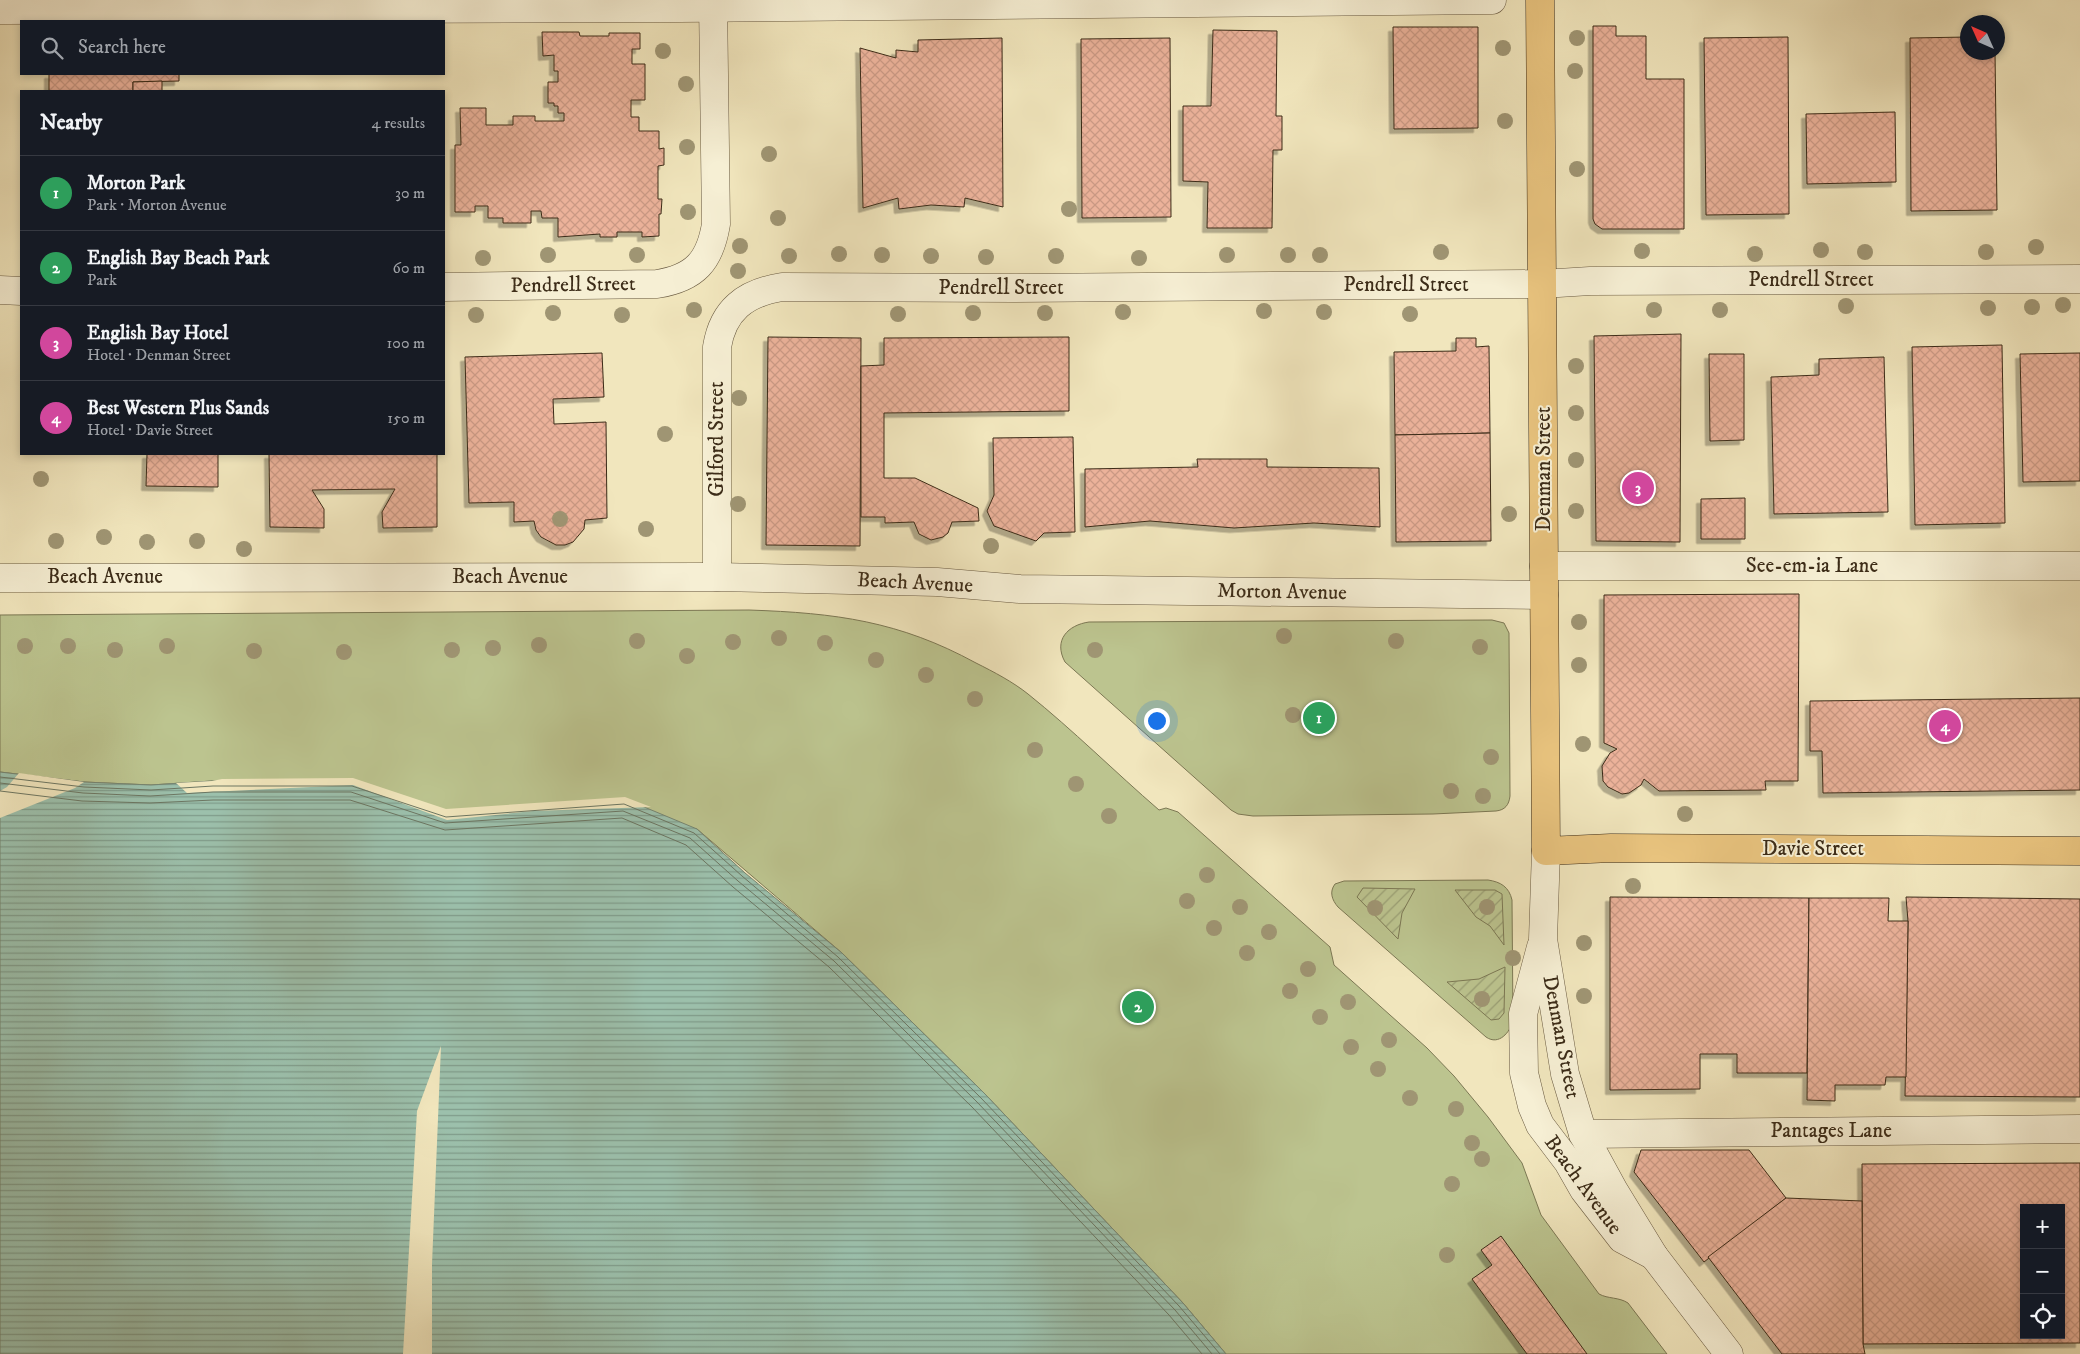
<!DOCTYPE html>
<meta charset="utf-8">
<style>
body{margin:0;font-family:"IM FELL DW Pica",serif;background:#242831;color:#f1f3f6}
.controls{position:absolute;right:15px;bottom:15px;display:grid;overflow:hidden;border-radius:0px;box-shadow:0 2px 8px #0003}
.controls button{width:45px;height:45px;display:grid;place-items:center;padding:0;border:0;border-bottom:1px solid #363941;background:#171b24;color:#f1f3f6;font:25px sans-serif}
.compass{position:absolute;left:1960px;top:15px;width:45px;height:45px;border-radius:50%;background:#171b24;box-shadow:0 2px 8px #0003;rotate:315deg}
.you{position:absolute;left:1156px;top:720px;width:18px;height:18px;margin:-12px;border:4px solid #fff;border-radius:50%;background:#1a73e8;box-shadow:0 0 0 8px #1a73e833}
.badge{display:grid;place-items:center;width:32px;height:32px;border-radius:50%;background:#c59692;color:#fff;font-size:16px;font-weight:700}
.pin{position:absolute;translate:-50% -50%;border:2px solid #fff;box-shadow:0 1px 5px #0006}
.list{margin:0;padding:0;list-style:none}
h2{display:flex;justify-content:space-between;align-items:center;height:65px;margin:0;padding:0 20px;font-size:21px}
h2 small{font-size:16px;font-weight:400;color:#9ea1a6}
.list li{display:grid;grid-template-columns:32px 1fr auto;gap:15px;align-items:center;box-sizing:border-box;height:75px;padding:0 20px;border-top:1px solid #363941}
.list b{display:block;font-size:19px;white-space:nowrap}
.list p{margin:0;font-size:16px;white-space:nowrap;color:#9ea1a6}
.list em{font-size:16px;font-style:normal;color:#9ea1a6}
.icon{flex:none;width:28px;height:28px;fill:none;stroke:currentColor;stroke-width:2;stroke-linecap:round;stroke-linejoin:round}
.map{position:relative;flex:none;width:2080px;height:1354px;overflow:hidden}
.search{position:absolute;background:#171b24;box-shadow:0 2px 8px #0003;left:20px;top:20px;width:425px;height:55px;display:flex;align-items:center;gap:12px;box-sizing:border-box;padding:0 18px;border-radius:0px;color:#9ea1a6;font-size:19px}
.panel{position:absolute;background:#171b24;box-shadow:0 2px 8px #0003;left:20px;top:90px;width:425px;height:365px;border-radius:0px}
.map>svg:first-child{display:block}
</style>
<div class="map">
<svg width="2080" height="1354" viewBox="0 0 2080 1354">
<defs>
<pattern id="garden-furrows" width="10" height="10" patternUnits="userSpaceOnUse" patternTransform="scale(1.25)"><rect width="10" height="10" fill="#bcc48f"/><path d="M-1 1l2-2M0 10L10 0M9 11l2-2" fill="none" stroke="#9a9f74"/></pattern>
<pattern id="water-rules" width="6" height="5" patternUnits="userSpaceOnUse" patternTransform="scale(1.25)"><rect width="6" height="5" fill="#9cc0ac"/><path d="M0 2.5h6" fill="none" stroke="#809c8b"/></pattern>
<pattern id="building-cross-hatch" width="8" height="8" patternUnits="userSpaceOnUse" patternTransform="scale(1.25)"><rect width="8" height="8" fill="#ebb29a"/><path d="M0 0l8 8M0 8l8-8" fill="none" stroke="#ca9984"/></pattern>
<filter id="shadow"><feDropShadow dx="-4.5" dy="4.5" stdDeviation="0" flood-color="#0004"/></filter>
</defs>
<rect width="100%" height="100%" fill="#f1e6bd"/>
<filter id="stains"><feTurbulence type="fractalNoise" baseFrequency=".004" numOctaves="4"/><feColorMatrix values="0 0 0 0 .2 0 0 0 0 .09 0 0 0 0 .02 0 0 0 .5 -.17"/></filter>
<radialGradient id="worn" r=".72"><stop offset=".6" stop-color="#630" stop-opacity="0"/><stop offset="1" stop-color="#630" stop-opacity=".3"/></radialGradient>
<g fill="#bcc48f" stroke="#7c7854">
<path d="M749 610C836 613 899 621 976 663 994 672 1013 682 1028 694 1073 730 1115 772 1159 810L1166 808 1178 812 1330 947 1334 965 1427 1048 1454 1076 1488 1117 1522 1163 1541 1215 1599 1294C1608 1299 1619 1297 1628 1303L1667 1354H1226L1183 1303 985 1094 842 953 697 829 446 812 212 781 151 785 84 782 0 772V615Z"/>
<path d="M1492 620 1504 623 1509 633 1510 796C1509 805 1505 810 1496 811L1433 814 1253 816 1238 814 1231 810 1065 662C1053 640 1068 625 1089 622Z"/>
<path d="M1488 880C1501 882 1509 887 1512 900L1513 1021C1510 1032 1499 1046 1486 1037L1338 907C1332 900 1329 892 1335 884L1344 881Z"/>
</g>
<g fill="url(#garden-furrows)" stroke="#7c7854">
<polygon points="1363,888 1415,889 1402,913 1398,939 1357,897"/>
<polygon points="1455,890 1495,890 1502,894 1504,945 1490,926 1476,917"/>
<polygon points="1505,967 1504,1013 1499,1019 1491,1020 1447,982 1479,979"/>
</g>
<polygon fill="url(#water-rules)" stroke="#768571" points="0,772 84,782 151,785 212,781 353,781 446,812 625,799 697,829 745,873 842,953 985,1094 1183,1303 1226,1354 0,1354"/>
<g fill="#f1e6bd">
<polygon points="19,773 84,782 75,788 0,818 0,791 7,787"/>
<polygon points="353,778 446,809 625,797 651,807 533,811 447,820 353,785 187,793 176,783 212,781 222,779"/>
<polygon points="441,1046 432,1264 432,1354 403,1354 417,1111"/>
</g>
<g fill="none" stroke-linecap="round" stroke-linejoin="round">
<g stroke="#6c7662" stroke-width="1">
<polyline points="0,777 84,787 151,790 213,786 352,786 446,817 624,804 694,833 742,876 838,957 981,1098 1179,1306 1220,1354"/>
<polyline points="0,783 83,793 150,796 213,792 351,792 445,823 623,811 690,838 738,881 834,961 977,1102 1175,1310 1212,1354"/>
<polyline points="0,791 82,801 150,803 213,800 350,800 445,830 622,818 686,845 733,887 829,967 972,1107 1169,1315 1202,1354"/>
</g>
</g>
<g fill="url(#building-cross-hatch)" stroke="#3c2c18" fill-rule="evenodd" filter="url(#shadow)">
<polygon points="1593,26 1616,26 1616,36 1646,36 1646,79 1684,79 1684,229 1602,229 1595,224 1593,219"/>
<polygon points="1393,27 1478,27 1478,128 1394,129"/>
<polygon points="1213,30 1277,31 1276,116 1282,116 1282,150 1273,150 1272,228 1207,228 1208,182 1183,181 1183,106 1211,106"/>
<polygon points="542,32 579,32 580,36 609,36 609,33 640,33 640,49 632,49 632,64 645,64 645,100 631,100 631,117 639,117 639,131 659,131 659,149 664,148 664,165 658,166 658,199 662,199 661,214 659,214 659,236 642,237 642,232 617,232 617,237 600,237 600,234 558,237 558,218 542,218 541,211 531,211 531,223 503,223 503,218 488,218 488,206 475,206 475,212 455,212 455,145 461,145 460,108 486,108 486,125 513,125 513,116 535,116 535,121 564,121 564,113 558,113 558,106 554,106 554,103 548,103 548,82 558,82 558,71 554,71 554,55 543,56"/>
<polygon points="1788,37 1789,214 1706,215 1704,38"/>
<polygon points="1968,37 1968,52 1995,52 1997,210 1911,211 1910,38"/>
<polygon points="1002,38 1003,207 965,198 964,207 931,205 899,209 898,198 863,208 860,48 896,58 896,50 918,52 918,40"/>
<polygon points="1170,38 1171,217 1082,218 1081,39"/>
<polygon points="49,74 179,74 179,81 133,82 133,91 49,91"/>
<polygon points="162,81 162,91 133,91 133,82"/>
<polygon points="1895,112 1896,182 1807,184 1806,114"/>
<polygon points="1681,334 1680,542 1596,541 1594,336"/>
<polygon points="768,337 861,338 860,546 766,545"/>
<polygon points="1069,337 1069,411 884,413 884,478 915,478 978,508 979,521 952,522 948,533 943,537 931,540 919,534 914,522 885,523 885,517 861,517 861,366 884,365 884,338"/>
<polygon points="1456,338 1476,338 1476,347 1489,346 1490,433 1395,435 1394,352 1456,351"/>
<polygon points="2002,345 2005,523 1915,525 1912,347"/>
<polygon points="602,353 604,397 553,399 554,424 606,422 607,518 585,520 584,529 573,542 565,545 556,545 541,537 536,530 534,521 514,522 514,502 469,503 465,357"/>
<polygon points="2080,353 2080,481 2023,482 2020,354"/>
<polygon points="1709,354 1744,354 1744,440 1710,441"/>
<polygon points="1884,357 1888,512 1774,514 1771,377 1819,375 1819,359"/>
<polygon points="1490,433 1491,541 1396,542 1395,435"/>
<polygon points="1073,437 1075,532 1044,533 1036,541 994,526 987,511 994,495 993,438"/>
<polygon points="147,454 218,454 218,487 146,486"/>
<polygon points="269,454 437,454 437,527 383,528 382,512 395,489 312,490 324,509 324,528 270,527"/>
<polygon points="1197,459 1267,459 1267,467 1379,468 1380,527 1314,523 1234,528 1150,521 1085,527 1085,469 1198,467"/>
<polygon points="1745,498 1745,539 1701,539 1701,499"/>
<polygon points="1799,594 1798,781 1765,781 1766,790 1659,791 1644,779 1641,785 1629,793 1622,794 1608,787 1603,781 1602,766 1610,753 1617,749 1604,743 1604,595"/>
<polygon points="2080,698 2080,790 1823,793 1822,751 1810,751 1810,701"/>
<polygon points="1610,897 1809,898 1807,1073 1737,1073 1737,1054 1700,1054 1700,1089 1610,1090"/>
<polygon points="1906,897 2080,899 2080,1097 1905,1096 1908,921"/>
<polygon points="1809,898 1889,898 1888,921 1908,921 1906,1077 1886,1077 1885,1085 1835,1085 1835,1101 1807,1100"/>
<polygon points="1641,1150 1749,1150 1786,1198 1704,1262 1634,1172"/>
<path d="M2080 1163V1343L1863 1344 1862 1164ZM2024 1208H2061V1335H2024Z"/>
<polygon points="1786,1198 1862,1201 1863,1344 1865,1354 1782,1354 1708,1257"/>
<polygon points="1501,1236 1587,1354 1527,1354 1472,1279 1492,1265 1481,1250"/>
</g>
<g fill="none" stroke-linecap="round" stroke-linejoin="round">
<defs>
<g id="minor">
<polyline points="0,10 679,8 1492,0"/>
<path d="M444 287 657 284C695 278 710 261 716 224L713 0"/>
<polyline points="0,290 21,291"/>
<polyline points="1544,566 2080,566"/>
<path d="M717 577V347C723 310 745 293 782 287L1015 288 1542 284 1590 281 2080 279"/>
<polyline points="0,578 717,577 937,582 1020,589 1544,595"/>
<polyline points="1546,851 1543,939 1565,1074 1583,1134 1613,1189 1654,1256 1729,1354"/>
<polyline points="1541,947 1523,1014 1524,1073 1532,1106 1540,1125 1568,1162 1584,1190 1622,1239 1654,1256"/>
<polyline points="1583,1134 2080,1129"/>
</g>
<polyline id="major" points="1540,0 1546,851 1611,848 2080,851"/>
</defs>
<use href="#minor" stroke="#695a41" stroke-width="29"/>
<use href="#major" stroke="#3c2c18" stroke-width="29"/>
<use href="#minor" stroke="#f6efd4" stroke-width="28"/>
<use href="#major" stroke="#e8c37e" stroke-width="28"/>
</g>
<g fill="#9f9573">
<circle cx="1577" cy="38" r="8"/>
<circle cx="1503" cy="48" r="8"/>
<circle cx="663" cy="51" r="8"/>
<circle cx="1575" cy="71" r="8"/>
<circle cx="686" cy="84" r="8"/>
<circle cx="1505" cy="121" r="8"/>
<circle cx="687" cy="147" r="8"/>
<circle cx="769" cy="154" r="8"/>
<circle cx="1577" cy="169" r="8"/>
<circle cx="1069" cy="209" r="8"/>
<circle cx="688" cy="212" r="8"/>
<circle cx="778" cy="218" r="8"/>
<circle cx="740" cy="246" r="8"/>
<circle cx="2036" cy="247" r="8"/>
<circle cx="1821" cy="250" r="8"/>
<circle cx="1642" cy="251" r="8"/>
<circle cx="1441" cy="252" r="8"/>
<circle cx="1865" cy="252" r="8"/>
<circle cx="1986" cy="252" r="8"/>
<circle cx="839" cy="254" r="8"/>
<circle cx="1755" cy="254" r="8"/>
<circle cx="548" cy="255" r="8"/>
<circle cx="637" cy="255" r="8"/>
<circle cx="882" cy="255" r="8"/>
<circle cx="1227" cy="255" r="8"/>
<circle cx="1288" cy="255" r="8"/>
<circle cx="1320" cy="255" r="8"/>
<circle cx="789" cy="256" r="8"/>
<circle cx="931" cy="256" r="8"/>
<circle cx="1056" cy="256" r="8"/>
<circle cx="986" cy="257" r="8"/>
<circle cx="483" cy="258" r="8"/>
<circle cx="1139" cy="258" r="8"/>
<circle cx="738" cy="271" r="8"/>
<circle cx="2063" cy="305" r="8"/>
<circle cx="1846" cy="306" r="8"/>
<circle cx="2032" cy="307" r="8"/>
<circle cx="1988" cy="308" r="8"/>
<circle cx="694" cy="310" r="8"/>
<circle cx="1654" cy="310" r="8"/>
<circle cx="1720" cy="310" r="8"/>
<circle cx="1264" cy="311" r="8"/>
<circle cx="1123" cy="312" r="8"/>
<circle cx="1324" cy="312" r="8"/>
<circle cx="553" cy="313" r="8"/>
<circle cx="973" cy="313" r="8"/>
<circle cx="1045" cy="313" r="8"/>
<circle cx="898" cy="314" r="8"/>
<circle cx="1410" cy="314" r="8"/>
<circle cx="476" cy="315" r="8"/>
<circle cx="622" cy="315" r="8"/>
<circle cx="1576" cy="366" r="8"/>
<circle cx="739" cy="398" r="8"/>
<circle cx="1576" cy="413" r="8"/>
<circle cx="665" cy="434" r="8"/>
<circle cx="1576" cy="460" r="8"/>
<circle cx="41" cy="479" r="8"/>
<circle cx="738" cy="504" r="8"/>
<circle cx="1576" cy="511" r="8"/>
<circle cx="1509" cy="514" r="8"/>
<circle cx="560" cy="519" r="8"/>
<circle cx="646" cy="529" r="8"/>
<circle cx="104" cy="537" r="8"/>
<circle cx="56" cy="541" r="8"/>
<circle cx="197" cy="541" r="8"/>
<circle cx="147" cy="542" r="8"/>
<circle cx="991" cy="546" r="8"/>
<circle cx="244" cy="549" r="8"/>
<circle cx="1579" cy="622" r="8"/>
<circle cx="1284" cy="636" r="8"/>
<circle cx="779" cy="638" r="8"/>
<circle cx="637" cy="641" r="8"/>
<circle cx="1396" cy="641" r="8"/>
<circle cx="733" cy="642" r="8"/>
<circle cx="825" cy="643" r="8"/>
<circle cx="539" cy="645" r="8"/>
<circle cx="25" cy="646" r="8"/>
<circle cx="68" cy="646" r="8"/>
<circle cx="167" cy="646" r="8"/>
<circle cx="1480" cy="647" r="8"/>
<circle cx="493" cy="648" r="8"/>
<circle cx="115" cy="650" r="8"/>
<circle cx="452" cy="650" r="8"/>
<circle cx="1095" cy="650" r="8"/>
<circle cx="254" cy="651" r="8"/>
<circle cx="344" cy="652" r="8"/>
<circle cx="687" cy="656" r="8"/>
<circle cx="876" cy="660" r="8"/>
<circle cx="1579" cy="665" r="8"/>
<circle cx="926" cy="675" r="8"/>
<circle cx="975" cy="699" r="8"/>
<circle cx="1293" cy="715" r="8"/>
<circle cx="1583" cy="744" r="8"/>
<circle cx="1035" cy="750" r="8"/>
<circle cx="1491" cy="757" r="8"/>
<circle cx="1076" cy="784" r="8"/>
<circle cx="1451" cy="791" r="8"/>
<circle cx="1483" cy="796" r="8"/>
<circle cx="1685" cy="814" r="8"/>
<circle cx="1109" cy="816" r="8"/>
<circle cx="1207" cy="875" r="8"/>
<circle cx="1633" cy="886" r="8"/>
<circle cx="1187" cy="901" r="8"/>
<circle cx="1240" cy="907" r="8"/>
<circle cx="1487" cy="907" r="8"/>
<circle cx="1375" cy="908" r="8"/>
<circle cx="1214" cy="928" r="8"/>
<circle cx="1269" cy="932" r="8"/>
<circle cx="1584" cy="943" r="8"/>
<circle cx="1247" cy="953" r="8"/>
<circle cx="1513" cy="958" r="8"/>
<circle cx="1308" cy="969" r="8"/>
<circle cx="1290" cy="991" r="8"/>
<circle cx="1584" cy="996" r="8"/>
<circle cx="1482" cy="999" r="8"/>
<circle cx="1348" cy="1002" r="8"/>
<circle cx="1320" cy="1017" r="8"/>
<circle cx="1389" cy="1040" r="8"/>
<circle cx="1351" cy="1047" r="8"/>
<circle cx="1378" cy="1069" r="8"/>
<circle cx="1410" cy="1098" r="8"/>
<circle cx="1456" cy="1109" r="8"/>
<circle cx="1472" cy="1143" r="8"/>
<circle cx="1482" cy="1159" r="8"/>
<circle cx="1452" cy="1184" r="8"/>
<circle cx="1447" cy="1255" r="8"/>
</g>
<g text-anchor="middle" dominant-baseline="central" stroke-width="4" stroke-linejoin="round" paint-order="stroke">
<g font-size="21" fill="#3c2c18" stroke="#f6efd4">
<text x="1811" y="280">Pendrell Street</text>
<text transform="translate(573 285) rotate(-1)">Pendrell Street</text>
<text x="1406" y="285">Pendrell Street</text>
<text x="1001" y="288">Pendrell Street</text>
<text transform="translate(717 439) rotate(-90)">Gilford Street</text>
<text transform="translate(1544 469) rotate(-90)">Denman Street</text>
<text x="1812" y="566">See-em-ia Lane</text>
<text x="105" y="577">Beach Avenue</text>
<text x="510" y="577">Beach Avenue</text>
<text transform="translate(915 583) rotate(3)">Beach Avenue</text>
<text transform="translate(1282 592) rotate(1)">Morton Avenue</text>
<text x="1813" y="849">Davie Street</text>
<text transform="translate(1561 1037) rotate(79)">Denman Street</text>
<text x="1831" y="1131">Pantages Lane</text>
<text transform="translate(1583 1185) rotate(54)">Beach Avenue</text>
</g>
</g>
<rect width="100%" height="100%" filter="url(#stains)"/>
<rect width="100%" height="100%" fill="url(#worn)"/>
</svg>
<div class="controls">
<button>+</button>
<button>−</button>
<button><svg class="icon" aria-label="locate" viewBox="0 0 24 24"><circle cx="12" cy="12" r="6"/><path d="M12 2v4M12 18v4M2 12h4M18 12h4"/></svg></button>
</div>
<svg class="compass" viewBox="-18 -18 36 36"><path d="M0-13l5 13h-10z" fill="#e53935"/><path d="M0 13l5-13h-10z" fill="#9ea1a6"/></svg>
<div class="you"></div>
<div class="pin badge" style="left:1319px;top:718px;background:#2e9e5b">1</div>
<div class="pin badge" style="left:1138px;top:1007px;background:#2e9e5b">2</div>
<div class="pin badge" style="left:1638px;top:488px;background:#d1479c">3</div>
<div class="pin badge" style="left:1945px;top:726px;background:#d1479c">4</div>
<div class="search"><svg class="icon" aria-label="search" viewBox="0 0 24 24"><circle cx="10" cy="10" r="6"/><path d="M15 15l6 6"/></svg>Search here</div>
<section class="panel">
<h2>Nearby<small>4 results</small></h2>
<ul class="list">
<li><span class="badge" style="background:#2e9e5b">1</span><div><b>Morton Park</b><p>Park · Morton Avenue</p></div><em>30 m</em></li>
<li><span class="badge" style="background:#2e9e5b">2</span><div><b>English Bay Beach Park</b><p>Park</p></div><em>60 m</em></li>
<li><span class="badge" style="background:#d1479c">3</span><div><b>English Bay Hotel</b><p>Hotel · Denman Street</p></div><em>100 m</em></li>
<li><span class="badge" style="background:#d1479c">4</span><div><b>Best Western Plus Sands</b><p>Hotel · Davie Street</p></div><em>150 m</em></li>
</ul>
</section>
</div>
